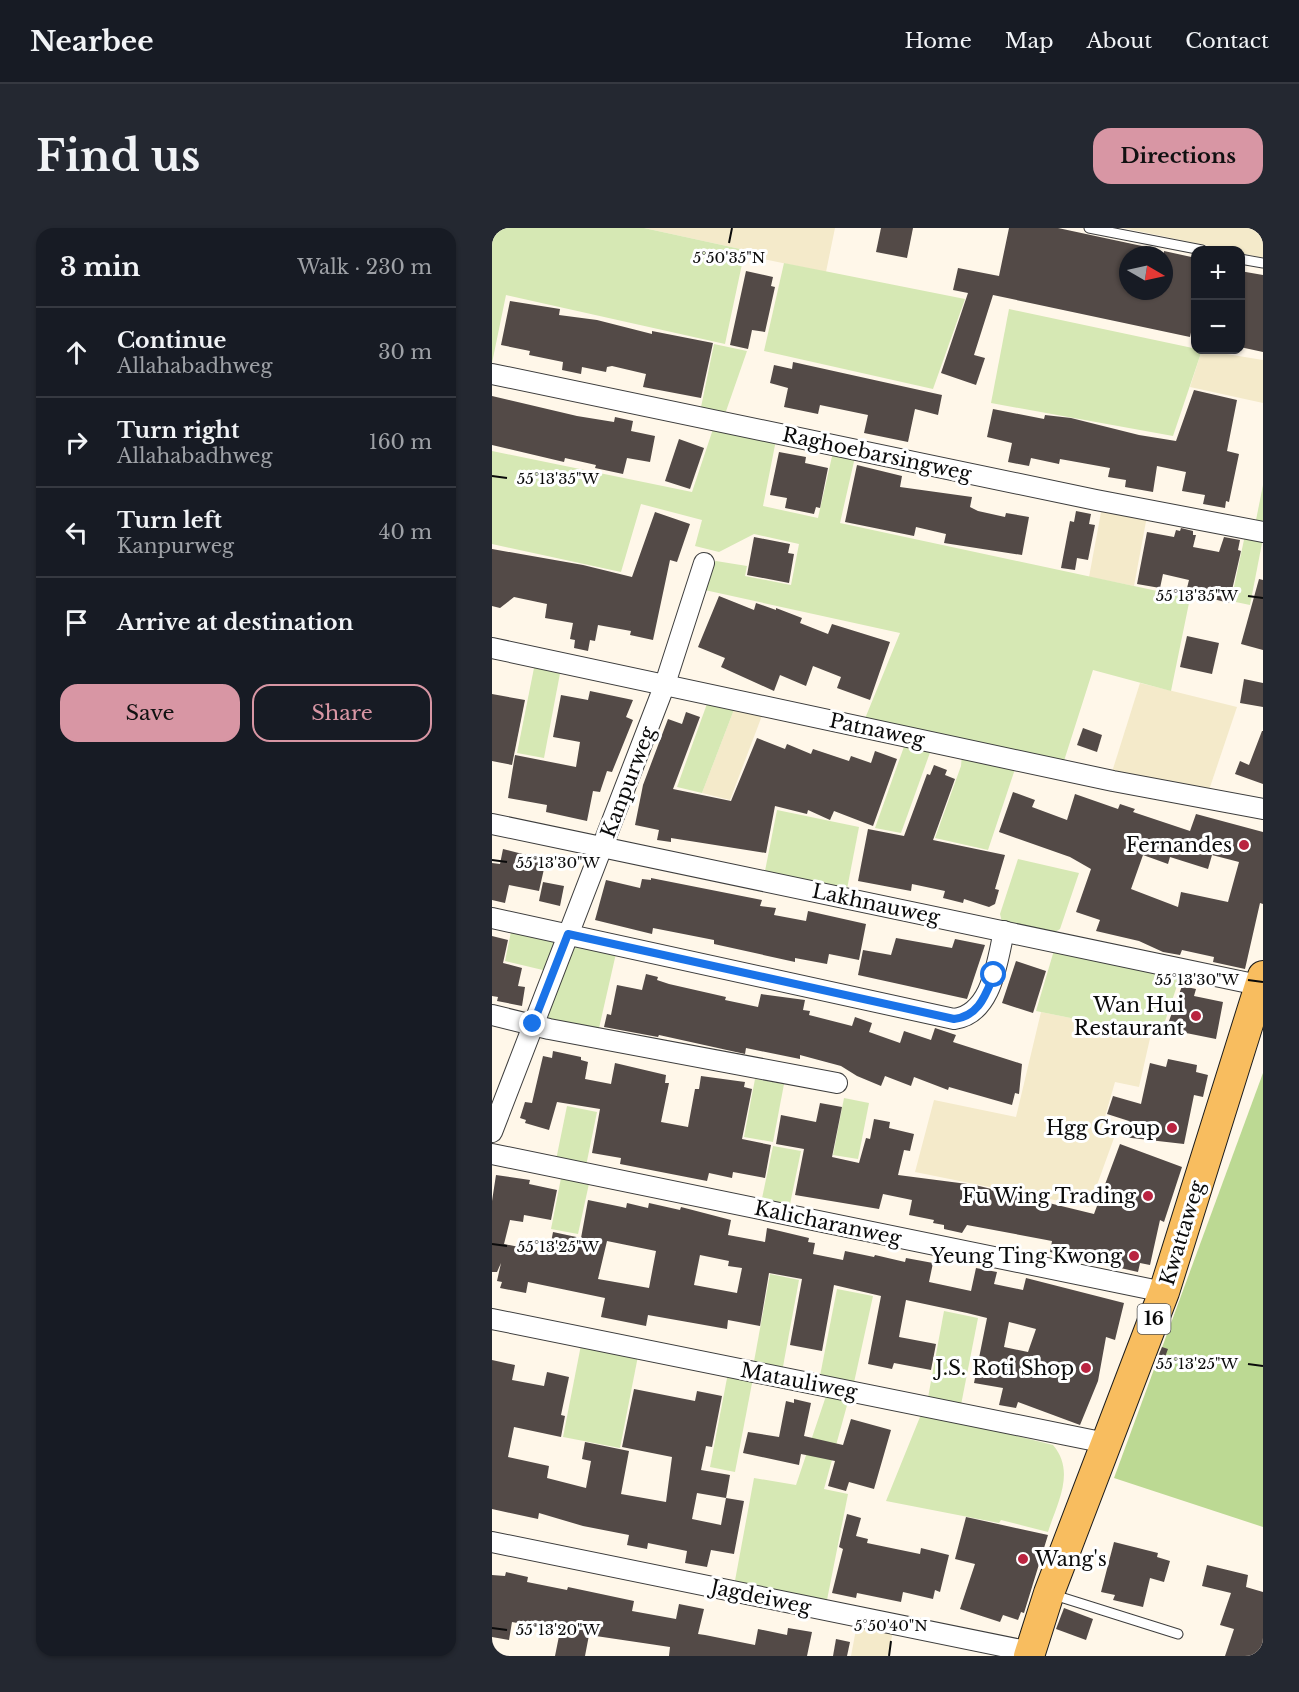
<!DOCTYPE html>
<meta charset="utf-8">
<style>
body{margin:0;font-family:"Libre Baskerville",serif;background:#242831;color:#f1f3f6}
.controls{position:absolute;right:18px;top:18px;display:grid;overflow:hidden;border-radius:12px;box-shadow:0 2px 4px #0004}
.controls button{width:54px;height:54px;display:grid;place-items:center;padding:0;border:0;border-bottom:2px solid #363941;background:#171b24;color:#f1f3f6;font:30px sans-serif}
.compass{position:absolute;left:627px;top:18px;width:54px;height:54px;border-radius:50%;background:#171b24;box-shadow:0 2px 4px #0004;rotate:99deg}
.stop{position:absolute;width:18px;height:18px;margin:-14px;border:4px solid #1a73e8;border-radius:50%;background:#fff}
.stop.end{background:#1a73e8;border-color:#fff;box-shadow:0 2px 6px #0008}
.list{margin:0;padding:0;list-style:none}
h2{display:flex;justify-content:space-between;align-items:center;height:78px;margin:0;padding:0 24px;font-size:26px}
h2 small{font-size:20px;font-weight:400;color:#9ea1a6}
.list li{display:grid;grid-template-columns:39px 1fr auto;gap:18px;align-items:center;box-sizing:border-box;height:90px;padding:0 24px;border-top:2px solid #363941}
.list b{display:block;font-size:22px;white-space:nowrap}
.list p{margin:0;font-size:20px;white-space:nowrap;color:#9ea1a6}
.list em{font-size:20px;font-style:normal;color:#9ea1a6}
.actions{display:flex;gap:12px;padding:18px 24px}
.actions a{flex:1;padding:14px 0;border:2px solid #d896a4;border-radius:18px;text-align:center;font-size:21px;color:#d896a4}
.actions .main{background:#d896a4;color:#111}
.icon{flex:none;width:33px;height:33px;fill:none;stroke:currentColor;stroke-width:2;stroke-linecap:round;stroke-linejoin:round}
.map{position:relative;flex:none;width:771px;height:1428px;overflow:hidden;border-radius:18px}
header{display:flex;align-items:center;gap:36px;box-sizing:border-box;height:84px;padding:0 30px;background:#171b24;border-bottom:2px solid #363941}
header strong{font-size:28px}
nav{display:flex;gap:33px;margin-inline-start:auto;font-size:21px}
.intro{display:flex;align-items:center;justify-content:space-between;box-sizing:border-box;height:144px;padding:0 36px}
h1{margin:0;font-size:42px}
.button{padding:15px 27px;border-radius:18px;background:#d896a4;color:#111;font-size:21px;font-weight:700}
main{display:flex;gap:36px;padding:0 36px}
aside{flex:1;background:#171b24;border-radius:18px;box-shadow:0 2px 4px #0004}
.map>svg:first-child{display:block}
</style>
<header>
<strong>Nearbee</strong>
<nav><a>Home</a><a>Map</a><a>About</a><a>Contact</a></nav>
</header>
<div class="intro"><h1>Find us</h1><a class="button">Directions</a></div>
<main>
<aside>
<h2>3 min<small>Walk · 230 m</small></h2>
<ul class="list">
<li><svg class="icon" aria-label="ahead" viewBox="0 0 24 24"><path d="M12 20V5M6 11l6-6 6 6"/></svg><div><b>Continue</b><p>Allahabadhweg</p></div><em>30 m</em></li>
<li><svg class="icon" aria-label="right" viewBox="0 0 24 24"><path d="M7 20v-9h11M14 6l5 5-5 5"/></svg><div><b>Turn right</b><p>Allahabadhweg</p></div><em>160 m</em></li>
<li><svg class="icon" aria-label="left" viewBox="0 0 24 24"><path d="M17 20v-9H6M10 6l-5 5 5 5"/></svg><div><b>Turn left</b><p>Kanpurweg</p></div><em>40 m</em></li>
<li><svg class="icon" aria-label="arrive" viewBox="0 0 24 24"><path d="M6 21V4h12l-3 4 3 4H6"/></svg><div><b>Arrive at destination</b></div></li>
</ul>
<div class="actions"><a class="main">Save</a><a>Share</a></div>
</aside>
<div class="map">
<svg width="771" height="1428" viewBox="0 0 771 1428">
<rect width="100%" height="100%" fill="#fff7e9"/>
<g fill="#f4eaca">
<polygon points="152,0 343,0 334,44 252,27 253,22"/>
<polygon points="631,0 771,0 771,30 749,25 748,22 737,22"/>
<polygon points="710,122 771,132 771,175 698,159"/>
<polygon points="610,279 655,288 642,358 597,349"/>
<polygon points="648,455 745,479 716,565 620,544"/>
<polygon points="243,479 271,485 238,572 210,565"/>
<polygon points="549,784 659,806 647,859 623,854 608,906 622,910 597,979 423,944 442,872 524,889"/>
<polygon points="365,1396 401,1403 396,1428 359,1428"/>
</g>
<g fill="#d6e8b4">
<polygon points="0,0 152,0 253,22 233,116 14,67 0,135"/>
<polygon points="292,35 473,71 441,161 272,123"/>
<polygon points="517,81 710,122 681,208 499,175"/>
<polygon points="222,116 255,123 232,189 208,184"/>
<polygon points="222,198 284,212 271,278 326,290 341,224 363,229 348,295 698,370 679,463 601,442 571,536 372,493 408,405 208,361 218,335 224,333 255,338 253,348 299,357 307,316 262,306 227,324 203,318 210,292 149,276 129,344 0,316 0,223 200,264"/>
<polygon points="771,257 771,298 763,297"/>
<polygon points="753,307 771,310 758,377 739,373"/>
<polygon points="43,435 69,440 52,530 25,525"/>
<polygon points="216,473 243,479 210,565 185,559"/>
<polygon points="414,513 440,519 409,605 383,600"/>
<polygon points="470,527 524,538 496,622 443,610 469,538"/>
<polygon points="285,582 367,599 355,661 273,643"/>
<polygon points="526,631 587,645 568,701 563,704 510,694 508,686"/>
<polygon points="20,699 66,714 55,743 13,733"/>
<polygon points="77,716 125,721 105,809 49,792"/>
<polygon points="563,719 689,746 668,808 544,783"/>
<polygon points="263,851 292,856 281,914 252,909"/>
<polygon points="352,870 377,875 366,931 341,927"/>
<polygon points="75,878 105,884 94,938 64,932"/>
<polygon points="281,918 309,923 297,981 269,975"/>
<polygon points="70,945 98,951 86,1006 59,1001"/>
<polygon points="278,1046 307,1052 290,1144 261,1139"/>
<polygon points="345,1061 381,1068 361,1159 327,1153"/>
<polygon points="452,1083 486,1090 468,1182 435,1175"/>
<polygon points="89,1117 146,1128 128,1220 71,1209"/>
<polygon points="236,1145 261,1150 243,1244 218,1239"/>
<polygon points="335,1165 357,1170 332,1261 356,1266 334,1377 242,1358 262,1250 304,1257"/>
<path d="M430 1184 561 1217C584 1244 565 1275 556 1304L509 1292 507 1295 394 1273Z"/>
</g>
<polygon fill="#bcd993" points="771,845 771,1299 622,1250"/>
<g fill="#534a47" fill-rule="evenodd">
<polygon points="389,0 421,0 415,30 384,24"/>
<polygon points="517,0 566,0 664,21 663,27 636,27 636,63 672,63 672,23 704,30 704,81 698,109 501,67 482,127 493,130 484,157 449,145 476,65 461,62 466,40 507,48"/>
<polygon points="254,43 281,49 279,58 283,59 273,104 260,102 256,121 238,117"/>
<polygon points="748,43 771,47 771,124 748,119"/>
<polygon points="18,73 68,81 67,87 105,92 160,106 160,103 221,115 209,170 151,159 154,146 120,138 115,139 114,144 90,139 89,146 70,142 71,134 37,127 38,123 9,117"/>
<polygon points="301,134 450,167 446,187 423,181 416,214 372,205 376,187 328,177 326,186 292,179 296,160 278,155 282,137 300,141"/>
<polygon points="702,162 745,172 735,223 747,226 737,274 734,273 733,280 711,276 713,267 690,263 694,244 665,238 661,264 633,259 634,252 616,249 618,240 568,231 567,236 539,230 537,238 516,234 520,215 495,209 501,181 552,191 553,187 579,190 647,207 684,213"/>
<polygon points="0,168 85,188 122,194 123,189 141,193 139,203 163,208 158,234 135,230 131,246 103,240 104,237 73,230 72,234 0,217"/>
<polygon points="187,211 212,220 198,261 173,253"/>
<polygon points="287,224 314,229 313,235 336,240 328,280 324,279 322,286 293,280 295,270 278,267"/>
<polygon points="365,237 410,248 408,259 480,269 478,279 486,283 513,289 514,285 537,289 530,327 452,315 454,306 424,299 422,308 353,294"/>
<polygon points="584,283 599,286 597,296 603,297 596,332 585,330 583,342 569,340 578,293 582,294"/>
<polygon points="163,284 198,296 185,334 178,332 161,412 138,407 139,403 106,397 103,413 98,412 96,423 82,420 83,412 78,411 81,395 53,390 55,376 22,369 8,380 0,378 0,321 91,337 140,349"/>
<polygon points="689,300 701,303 701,307 704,307 701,319 727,324 732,309 748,312 746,322 749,323 737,375 694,364 697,352 671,346 668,360 645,356 655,304 682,309 684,302 688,303"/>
<polygon points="262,309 298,316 296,325 302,326 297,355 255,347"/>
<polygon points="767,351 771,352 771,422 749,416"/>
<polygon points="227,368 262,382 264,375 284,382 284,380 310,390 308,395 336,406 340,396 398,414 378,472 345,460 349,449 321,438 314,458 288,447 282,463 229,439 233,430 206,419"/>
<polygon points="695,408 727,415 720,446 688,439"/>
<polygon points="752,451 771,455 771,479 748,475"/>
<polygon points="98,463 141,472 134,489 141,492 120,544 115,543 108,564 101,563 95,593 54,584 55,577 16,570 23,527 84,539 88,514 61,509 69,467 96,472"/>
<polygon points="0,466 33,472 20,537 0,533"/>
<polygon points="194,484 208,489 181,561 239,573 265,510 293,521 295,516 319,526 321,521 357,533 359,528 379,535 383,523 405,531 381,598 342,583 338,592 316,582 315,586 283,578 274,625 179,610 179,614 165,612 167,602 143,597 151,557 176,491 190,496"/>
<polygon points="591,500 610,507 605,524 585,517"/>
<polygon points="770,503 771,503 771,556 743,546 748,533 757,537"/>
<polygon points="442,537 455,542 453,547 463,551 441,612 513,627 503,661 507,662 503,676 497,679 472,671 471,675 451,670 453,663 420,656 419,663 366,653 376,601 412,608 435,546 438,547"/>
<path d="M521 564 543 572 540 579 575 592 583 566 626 581 628 576 643 581 641 584 698 603 704 586 771 604V676L768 675 753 741 721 734 722 729 690 722 688 727 671 724 647 713 604 703 608 692 584 684 599 641 578 629 507 604ZM651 627 676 636 678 629 716 641 720 627 747 634 736 674 689 664 686 679 639 661Z"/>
<polygon points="11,621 54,632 47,663 17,657 13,675 0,672 0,635 8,636"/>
<polygon points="159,650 270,672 268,678 284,680 282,687 314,693 316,683 374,696 367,732 337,726 335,736 303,730 303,734 222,716 222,712 161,700 160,706 103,692 114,652 148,660 150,651 159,652"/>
<polygon points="51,654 72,658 68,678 47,673"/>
<polygon points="0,708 16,712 11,735 30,740 26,758 33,759 30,778 5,773 6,769 0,768"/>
<polygon points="404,710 460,720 463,711 493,717 475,771 366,747 371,722 399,727"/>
<polygon points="524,733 554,743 541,785 510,775"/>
<polygon points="154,746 166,749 165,752 177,756 234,769 233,772 266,779 269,766 313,772 311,782 318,783 317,787 360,798 363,789 380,795 377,804 408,815 412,803 439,812 443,800 464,807 461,814 530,836 527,866 523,865 520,877 457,859 456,862 422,849 419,858 393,848 389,858 365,848 349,838 308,827 308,831 254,820 253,826 167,807 166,809 112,799 115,786 119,787 125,757 150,762"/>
<polygon points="690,758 704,761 702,768 731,774 724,811 674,801"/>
<polygon points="61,823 89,829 89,832 96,834 93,851 119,856 123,835 174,847 173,855 177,855 169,894 196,899 203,861 207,861 209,848 253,854 252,859 260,861 250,911 279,917 273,950 241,944 240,950 217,945 215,953 128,936 129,930 100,925 108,881 65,874 57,902 33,895 34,892 28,890 33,874 40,875 51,828 60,830"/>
<polygon points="676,831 705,837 704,844 716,847 711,869 702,867 692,916 631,909 637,893 615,886 621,868 649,876 658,835 674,839"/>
<polygon points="328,875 350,879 340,929 367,935 374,910 378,911 382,891 398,894 397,900 422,906 418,923 412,922 406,947 483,957 602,986 628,916 690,939 672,994 668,992 658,1037 648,1035 646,1044 558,1024 560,1013 475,997 470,1005 452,1001 452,997 441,995 442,992 417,987 420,972 391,966 387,981 303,967 312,921 284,916 289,887 324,894"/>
<path d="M4 947 38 952 37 956 65 962 59 992 32 987 31 994 18 992 12 1016 57 1025 61 1004 89 1010 96 972 130 979 134 980 135 975 156 980 157 975 188 982 189 979 239 992 236 1007 273 1014 275 1000 317 1010 316 1014 323 1015 321 1026 351 1032 353 1023 382 1029 383 1027 413 1034 414 1030 441 1035 437 1054 479 1063 484 1040 505 1044 502 1056 531 1062 534 1050 632 1075 623 1112 614 1109 606 1153 588 1197 526 1174 524 1180 507 1177 511 1160 482 1155 495 1090 475 1085 414 1072 407 1109 444 1116 439 1142 402 1135 400 1141 376 1136 389 1068 342 1057 330 1123 298 1117 310 1051 277 1045 268 1098 236 1092 235 1101 156 1087 154 1098 109 1089 113 1070 36 1054 34 1065 8 1060 10 1054 5 1053 9 1035 5 1044H0V973ZM115 1013 164 1023 157 1060 106 1051ZM208 1027 237 1033 236 1038 250 1040 245 1065 202 1057ZM517 1094 544 1101 536 1124 512 1119Z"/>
<polygon points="670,1119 676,1121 669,1140 662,1138"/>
<polygon points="0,1132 23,1137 20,1152 52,1158 55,1144 77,1149 69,1187 73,1188 69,1209 22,1199 16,1229 57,1238 55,1250 94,1260 99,1233 90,1231 93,1214 137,1223 129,1266 174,1274 180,1229 130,1219 142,1161 203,1173 205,1163 230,1168 220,1219 214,1218 209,1242 238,1247 234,1270 205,1265 200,1291 229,1297 234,1270 252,1273 242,1326 219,1322 215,1339 193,1335 195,1323 156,1315 155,1321 135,1317 137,1307 91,1298 47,1285 46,1291 0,1281"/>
<polygon points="302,1171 319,1175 312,1208 351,1217 359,1191 399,1202 382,1261 357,1254 354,1263 336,1258 343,1233 309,1226 307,1237 251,1225 256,1204 287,1209 294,1173 302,1175"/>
<polygon points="355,1286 369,1290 364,1308 376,1311 375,1315 428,1326 429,1320 457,1327 448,1364 443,1362 441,1371 411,1364 409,1374 365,1365 364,1370 340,1365 351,1321 347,1319"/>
<polygon points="474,1289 556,1307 532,1385 529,1384 526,1392 511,1387 508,1394 468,1381 483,1336 463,1331"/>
<polygon points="622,1314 666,1325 665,1329 678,1333 672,1354 658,1350 651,1379 621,1372 623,1367 609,1364"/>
<polygon points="715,1337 756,1347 754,1359 771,1364 771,1415 766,1428 733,1428 742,1401 728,1397 739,1365 710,1358"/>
<polygon points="14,1344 36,1349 35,1354 75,1362 76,1359 142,1373 140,1383 184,1391 187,1376 212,1381 206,1406 213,1407 263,1417 266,1401 295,1407 296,1400 320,1404 315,1428 177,1428 178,1419 97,1407 93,1428 63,1428 68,1403 20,1394 17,1412 0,1409 0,1347 13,1348"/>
<polygon points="572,1380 601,1391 594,1412 564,1401"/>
<polygon points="344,1411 358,1414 355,1428 341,1428"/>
</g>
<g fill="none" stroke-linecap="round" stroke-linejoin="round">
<defs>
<g id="lane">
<polyline points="597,0 710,22"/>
<polyline points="748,31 771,35"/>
<polyline points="562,1367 686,1406"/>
</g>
<g id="street">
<polyline points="0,146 604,272 771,304"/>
<polyline points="0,420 621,553 771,581"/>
<polyline points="0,596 771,758"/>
<path d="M0 690 462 791C500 786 505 734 512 703"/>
<polyline points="0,787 57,801 345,855"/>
<polyline points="0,904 173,456 212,335"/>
<polyline points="0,926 672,1064"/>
<polyline points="0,1091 614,1215"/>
<polyline points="0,1314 539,1424"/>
</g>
<polyline id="primary" points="537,1428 557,1365 672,1064 771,748"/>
</defs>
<use href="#lane" stroke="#3e3e3e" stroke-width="11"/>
<use href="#street" stroke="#3e3e3e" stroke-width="22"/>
<use href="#primary" stroke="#1c1c1c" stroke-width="32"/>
<use href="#lane" stroke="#fff" stroke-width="9"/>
<use href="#street" stroke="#fff" stroke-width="20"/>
<use href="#primary" stroke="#f8bd5f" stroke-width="30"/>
</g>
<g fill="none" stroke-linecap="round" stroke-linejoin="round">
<path stroke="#1a73e8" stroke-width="8" d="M41 796 76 706 462 791C487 788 493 768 502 747"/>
</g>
<path fill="none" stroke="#0b0b0b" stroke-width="2" d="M237 15 240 0M0 248 15 250M756 368 771 370M0 632 15 634M756 752 771 754M0 1016 15 1018M756 1136 771 1138M0 1400 15 1402M397 1428 399 1413"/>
<g fill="#b92440" stroke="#fff" stroke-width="2">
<circle cx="752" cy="617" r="6"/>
<circle cx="704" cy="788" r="6"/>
<circle cx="680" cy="900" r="6"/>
<circle cx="656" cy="968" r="6"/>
<circle cx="642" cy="1028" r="6"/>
<circle cx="594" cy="1140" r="6"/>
<circle cx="531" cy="1331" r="6"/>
</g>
<g text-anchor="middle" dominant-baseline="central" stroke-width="6" stroke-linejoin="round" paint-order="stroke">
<rect fill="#fff" stroke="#545454" stroke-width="1.5" x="645.5" y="1076" width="33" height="30" rx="4.5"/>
<g font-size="18" font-weight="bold" fill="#0b0b0b">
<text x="662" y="1091">16</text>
</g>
<g font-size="20" fill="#0b0b0b" stroke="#fff">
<text transform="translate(385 226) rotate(12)">Raghoebarsingweg</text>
<text transform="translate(385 502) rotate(12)">Patnaweg</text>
<text transform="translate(136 554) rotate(-69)">Kanpurweg</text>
<text transform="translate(384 676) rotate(12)">Lakhnauweg</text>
<text transform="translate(336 995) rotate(12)">Kalicharanweg</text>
<text transform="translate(690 1005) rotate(-73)">Kwattaweg</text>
<text transform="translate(307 1153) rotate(11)">Matauliweg</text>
<text transform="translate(269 1369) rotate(12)">Jagdeiweg</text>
</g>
<g font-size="20" fill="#0b0b0b" stroke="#fff" text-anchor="end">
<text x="740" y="617">Fernandes</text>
<text x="692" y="777">Wan Hui<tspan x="692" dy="23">Restaurant</tspan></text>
<text x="668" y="900">Hgg Group</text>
<text x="644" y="968">Fu Wing Trading</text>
<text x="630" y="1028">Yeung Ting Kwong</text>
<text x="582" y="1140">J.S. Roti Shop</text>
<text x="543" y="1331" text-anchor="start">Wang's</text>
</g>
</g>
<g font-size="15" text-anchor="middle" fill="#0b0b0b" stroke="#fff" stroke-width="6" stroke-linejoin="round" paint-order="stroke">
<text x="237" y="35">5°50'35"N</text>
<text x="66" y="256">55°13'35"W</text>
<text x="705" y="373">55°13'35"W</text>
<text x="66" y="640">55°13'30"W</text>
<text x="705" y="757">55°13'30"W</text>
<text x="66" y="1024">55°13'25"W</text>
<text x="705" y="1141">55°13'25"W</text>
<text x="399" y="1403">5°50'40"N</text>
<text x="66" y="1407">55°13'20"W</text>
</g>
</svg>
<div class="controls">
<button>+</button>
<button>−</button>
</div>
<svg class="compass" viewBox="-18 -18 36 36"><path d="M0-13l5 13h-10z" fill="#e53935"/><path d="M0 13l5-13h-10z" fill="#9ea1a6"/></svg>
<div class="stop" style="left:502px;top:747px"></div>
<div class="stop end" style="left:41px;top:796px"></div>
</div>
</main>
